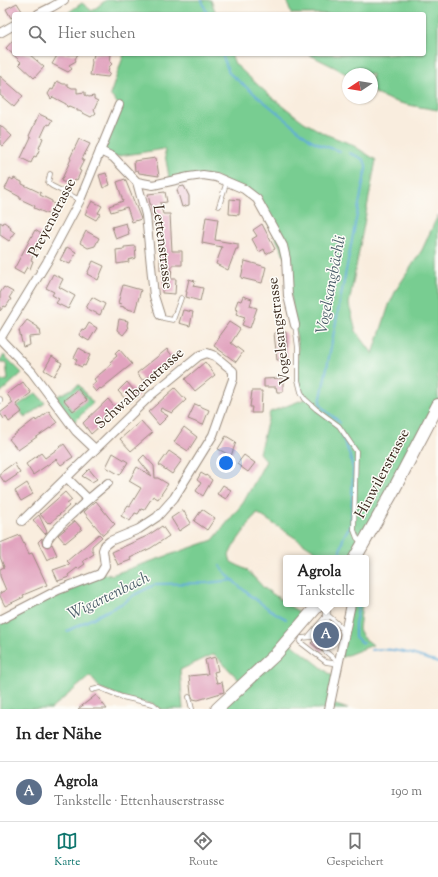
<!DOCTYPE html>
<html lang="de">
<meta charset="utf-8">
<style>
body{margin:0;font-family:"Sorts Mill Goudy",serif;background:#f2f2f2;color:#222}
.compass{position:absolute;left:342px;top:68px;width:36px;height:36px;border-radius:50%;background:#fff;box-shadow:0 1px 3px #0004;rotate:258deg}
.you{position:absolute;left:226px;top:463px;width:14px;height:14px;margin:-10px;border:3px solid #fff;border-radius:50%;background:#1a73e8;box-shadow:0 0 0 6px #1a73e833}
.badge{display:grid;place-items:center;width:26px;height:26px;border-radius:50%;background:#0f766e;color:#fff;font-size:13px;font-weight:700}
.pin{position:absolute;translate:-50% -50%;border:2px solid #fff;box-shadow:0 1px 4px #0006}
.popup{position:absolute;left:283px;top:555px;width:86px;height:52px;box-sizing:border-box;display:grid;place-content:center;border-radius:4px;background:#fff;filter:drop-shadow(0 1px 3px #0005);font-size:13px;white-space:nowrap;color:#767676}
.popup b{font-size:15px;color:#222}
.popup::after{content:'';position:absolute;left:50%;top:100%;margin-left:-8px;border:8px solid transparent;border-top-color:#fff}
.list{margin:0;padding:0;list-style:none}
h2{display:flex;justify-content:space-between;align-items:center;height:52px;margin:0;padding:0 16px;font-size:17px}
h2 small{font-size:13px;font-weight:400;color:#767676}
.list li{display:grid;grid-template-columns:26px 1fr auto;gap:12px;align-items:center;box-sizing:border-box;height:60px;padding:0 16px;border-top:1px solid #e0e0e0}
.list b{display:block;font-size:15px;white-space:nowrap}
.list p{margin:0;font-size:13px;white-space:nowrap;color:#767676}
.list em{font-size:13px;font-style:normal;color:#767676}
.icon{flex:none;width:22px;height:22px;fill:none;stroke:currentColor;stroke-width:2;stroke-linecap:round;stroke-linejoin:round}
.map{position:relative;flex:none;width:438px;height:709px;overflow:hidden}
.search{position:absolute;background:#fff;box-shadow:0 1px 3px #0004;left:12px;right:12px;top:12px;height:44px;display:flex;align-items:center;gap:10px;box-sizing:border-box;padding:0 14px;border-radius:4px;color:#767676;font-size:15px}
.sheet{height:112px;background:#fff}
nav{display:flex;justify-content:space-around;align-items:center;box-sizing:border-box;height:56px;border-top:1px solid #e0e0e0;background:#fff;font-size:11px;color:#767676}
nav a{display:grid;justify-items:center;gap:2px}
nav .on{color:#0f766e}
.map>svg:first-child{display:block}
</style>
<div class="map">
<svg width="438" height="709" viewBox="0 0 438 709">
<rect width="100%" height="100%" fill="#fdfcf7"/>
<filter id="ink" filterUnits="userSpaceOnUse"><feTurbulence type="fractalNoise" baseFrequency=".025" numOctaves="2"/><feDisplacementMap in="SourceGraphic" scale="8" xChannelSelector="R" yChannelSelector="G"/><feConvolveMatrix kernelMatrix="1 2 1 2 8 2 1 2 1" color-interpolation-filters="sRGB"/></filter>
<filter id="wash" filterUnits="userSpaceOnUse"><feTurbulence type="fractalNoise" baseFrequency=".012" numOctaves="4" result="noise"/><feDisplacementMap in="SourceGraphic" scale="16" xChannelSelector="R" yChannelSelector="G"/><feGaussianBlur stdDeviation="0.9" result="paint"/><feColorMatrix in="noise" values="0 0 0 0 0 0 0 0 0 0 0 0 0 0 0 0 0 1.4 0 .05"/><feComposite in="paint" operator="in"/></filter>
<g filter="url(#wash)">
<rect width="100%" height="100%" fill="#f9edde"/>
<g fill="#78cd91" stroke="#5a7c58">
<polygon points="106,0 211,0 216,14 70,14 69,12 82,3 92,11"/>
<path d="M287 0H438V110C415 106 392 104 372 91V74H348V75L336 68 308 54H424V14H291Z"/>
<polygon points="124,54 231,54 235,64 270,96 304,122 325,134 351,144 376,160 349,304 356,331 373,354 389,305 396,290 422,250 438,215 438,405 358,558 326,558 257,513 234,545 229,555 231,562 247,570 264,588 286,603 286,604 301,613 309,604 319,604 288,641 335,678 330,703 348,709 217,709 244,685 214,654 180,670 183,709 159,709 153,704 133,701 100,688 90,676 51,709 0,709 0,620 100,574 111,575 213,540 243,503 266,461 259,453 270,412 305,399 298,380 298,348 286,259 257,199 216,177 170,182 164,149 113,157 100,151 119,105 110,95"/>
<polygon points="4,355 22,373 0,393 0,381 8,380 6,363 0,363 0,360"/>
<polygon points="79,385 93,403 74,422 56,397"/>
<polygon points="36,393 45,403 25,418 17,406"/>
<polygon points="351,604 362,604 359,629 363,637 373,645 340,658"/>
</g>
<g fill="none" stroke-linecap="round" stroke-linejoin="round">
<g stroke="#60acd9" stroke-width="2">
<polyline points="202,0 207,14"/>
<polyline points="222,54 229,73 311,140 321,145 340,151"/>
<path d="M340 423C333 414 325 414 320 403L366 169C367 158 358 157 349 153"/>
<path d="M338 556C341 552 340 548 342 543 343 537 347 530 351 525L353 469 349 453 342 436"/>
<path d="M220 566C234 585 265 608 286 619"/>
<polyline points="359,604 355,624 355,637 363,643"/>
<polyline points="67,631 125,602 134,595 156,584 206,583 234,580"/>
<path d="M371 650C395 647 416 655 438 663"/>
</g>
</g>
<g id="blocks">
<g fill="#e2a4bf">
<polygon points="17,3 22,11 17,14 14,14 14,16 11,18 6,9"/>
<polygon points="14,39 14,54 29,54 44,67 34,78 19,64 21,62 6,48"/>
<polygon points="58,54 78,54 75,59 76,61 69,65 72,69 68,72 52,64"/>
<polygon points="94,54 111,54 110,62 112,64 109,67 108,72 110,73 108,77 90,75 92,62 91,60 93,58"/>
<polygon points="0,76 23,96 14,107 0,95"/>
<polygon points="57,81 63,84 68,84 68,86 72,88 77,88 77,93 85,92 85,95 89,97 94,96 94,99 98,101 94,110 96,113 91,117 79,111 77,111 77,109 70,106 67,107 66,104 53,97 51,99 48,94 51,89 53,90"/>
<polygon points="39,114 52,120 49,125 47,124 41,137 43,138 39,148 40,148 36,157 34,156 31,163 21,158 31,137 29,136"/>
<polygon points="0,125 12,136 3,146 0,144"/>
<polygon points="79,139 90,144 82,159 84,160 79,170 81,171 77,180 75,179 72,186 61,181 71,159 70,158"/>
<polygon points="156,158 159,176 139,173 138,170 135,171 134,161"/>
<polygon points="106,173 110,185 103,188 99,175"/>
<polygon points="10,178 13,180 14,178 22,182 22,184 41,193 40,195 52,201 52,203 55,204 50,215 34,208 35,206 20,199 20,197 5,189"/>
<polygon points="125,179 141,219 132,222 127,207 111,212 109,206 123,201 117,182"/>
<polygon points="184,186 189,196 189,205 182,207 177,190 179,187"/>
<polygon points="165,192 167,202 160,203 163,214 170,214 172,251 182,251 182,265 172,265 171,279 176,279 175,294 162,293 163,270 160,270 160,247 158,247 158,225 154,225 154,217 153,217 151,204 150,204 148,194"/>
<polygon points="230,199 240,200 239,215 229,214"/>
<polygon points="92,201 102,206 98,213 100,214 96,220 85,214"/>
<polygon points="206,217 218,219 215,240 238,244 238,249 236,249 228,270 216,264 222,247 202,243"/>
<polygon points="0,222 3,224 4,222 11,227 10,229 15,233 9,241 0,235"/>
<polygon points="126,223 129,234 116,239 112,227"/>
<polygon points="262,224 275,249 266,254 264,249 259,252 252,239 257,236 253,230"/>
<polygon points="35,230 43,235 41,240 43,241 39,249 37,248 31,260 33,261 30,269 27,267 23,274 14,269"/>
<polygon points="86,231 99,238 95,246 88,248 80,243"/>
<polygon points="135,246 136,258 128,260 129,262 117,264 116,250 124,249 124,247"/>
<polygon points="67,247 76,252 70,264 60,260"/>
<polygon points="93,261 104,266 98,280 87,274"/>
<polygon points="245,261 266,267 262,283 241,278"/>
<polygon points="53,274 63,279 59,287 75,296 68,309 56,303 59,299 52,295 54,292 46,288"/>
<polygon points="189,279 195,281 193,286 203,288 200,301 186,297 187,292 186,292"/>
<polygon points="123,285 141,290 135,311 124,308 124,307 120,306 121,304 118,303"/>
<polygon points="4,287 13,292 9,298 11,299 6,307 4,306 0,311 0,293"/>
<polygon points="243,296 252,299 250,306 257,308 250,328 242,325 245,317 236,314 238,309 235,308 238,300 241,301"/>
<polygon points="92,297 105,304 100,315 86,308"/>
<polygon points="183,310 193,312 190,326 179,323"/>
<polygon points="119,319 128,321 127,325 128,329 123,335 117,330"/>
<polygon points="27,320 38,327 38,329 40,329 41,336 29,337 30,345 23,347 19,330"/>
<polygon points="229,322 240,329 231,343 243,352 236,362 214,346 219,338 218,337"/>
<polygon points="89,323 97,328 89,341 79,335 82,329 85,330"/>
<polygon points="286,332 288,359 277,360 274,333"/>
<polygon points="79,348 86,352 85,353 90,355 85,366 83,365 82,367 75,364 77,360 74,358"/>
<polygon points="119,349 132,364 101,389 100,388 96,392 91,386 96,382 94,379 112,364 110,362 117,356 115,353"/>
<polygon points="167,349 177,362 166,370 162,365 143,381 137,373"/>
<polygon points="52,356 62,363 54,376 44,370"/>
<polygon points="205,362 215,375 195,391 185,379"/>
<polygon points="283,378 283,392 277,392 276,387 264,387 264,379"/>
<polygon points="23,382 31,393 16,404 22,412 9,422 6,417 4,419 0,413 13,403 7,394"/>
<polygon points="127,382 139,396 129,403 118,391"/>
<polygon points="175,388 186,400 172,413 161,408 160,411 168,416 159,425 148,412"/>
<polygon points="78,389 87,400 73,411 64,400"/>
<polygon points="252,391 262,391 261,413 251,413 252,407 250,407"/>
<polygon points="108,399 118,411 109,418 105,413 100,426 91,434 83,423"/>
<polygon points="195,404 209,410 203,425 188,419"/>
<polygon points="49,411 57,423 18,450 9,439 35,419 36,421"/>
<polygon points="141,421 152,433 131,451 120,439"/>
<polygon points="184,427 197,437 188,451 174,442"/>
<polygon points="226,436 236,442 231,456 218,449"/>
<polygon points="64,444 73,457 61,465 56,459 33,475 26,464 41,453 45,458"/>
<polygon points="169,451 182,460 172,474 159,465"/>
<polygon points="113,453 128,462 120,475 106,467"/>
<polygon points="144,455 154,466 155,478 158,478 168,484 158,499 153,496 144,510 141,509 138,514 135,513 130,521 121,516 128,505 130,506 141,488 129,481 137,467 152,476 139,460"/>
<polygon points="244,455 255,463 248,472 237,464"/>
<polygon points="14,463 20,473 5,483 0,476 0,473"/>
<polygon points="89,469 97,479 92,482 82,476"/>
<polygon points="201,473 206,476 206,475 212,480 203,496 196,491 201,483 197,480"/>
<polygon points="27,483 33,494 21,501 15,491"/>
<polygon points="223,485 231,490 226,499 217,494"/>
<polygon points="65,492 72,500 67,504 69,506 50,523 49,522 48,523 40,514"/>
<polygon points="96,501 111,520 115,524 103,535 84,512"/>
<polygon points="202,509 215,518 207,530 194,521"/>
<polygon points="183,510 191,523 179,531 171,518"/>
<polygon points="39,515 47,532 45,534 33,520"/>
<polygon points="75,521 82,529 65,543 58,535"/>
<polygon points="162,526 169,536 151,548 130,558 131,560 118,565 112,552 147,536"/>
<polygon points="99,534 102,537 92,546 92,550 94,554 83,561 85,564 78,569 77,568 68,575 69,577 58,581 53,570 70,564 67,561"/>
<polygon points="20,535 29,554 32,553 47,585 23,595 24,597 5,606 0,596 0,593 6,590 0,576 0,569 4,567 0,557 0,543"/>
<polygon points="42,538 42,542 43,545 48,547 52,544 57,555 47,560 38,542"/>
<polygon points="329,624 337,631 334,634 336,635 325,647 327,648 323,648 322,652 311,643 319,636"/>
<polygon points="215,657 218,671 214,672 217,683 222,682 224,692 198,700 193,699 191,694 189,676 208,674 205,660"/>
<polygon points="96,695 107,709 78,709"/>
</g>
</g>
</g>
<g filter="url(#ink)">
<use href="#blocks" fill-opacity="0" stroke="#9a8c7e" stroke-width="1"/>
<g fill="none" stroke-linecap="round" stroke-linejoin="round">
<defs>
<g id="service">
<polyline points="50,174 48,183 52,186 80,200"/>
<polyline points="219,206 227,181"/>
<polyline points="160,315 163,318 173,320 181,298"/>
<polyline points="295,325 298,348 298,380 301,392 305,399 316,409 339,426 356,451 354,530 357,538 362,543"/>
<polyline points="0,399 0,401"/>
<polyline points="329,616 340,626 343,634"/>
<polyline points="309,636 325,617 325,607"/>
<polyline points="302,638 312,637 316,634 327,621 328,611 322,604"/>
<polyline points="302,638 300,642 326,662 339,664"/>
<polyline points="325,651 339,663"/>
<polyline points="92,690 100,688 122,697 153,704 159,709"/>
<polyline points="189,697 192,709"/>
</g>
<g id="minor">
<polyline points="38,14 52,7 64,0"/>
<polyline points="0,33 14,25"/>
<polyline points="100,151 113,157 137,182 153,185 189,177 203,175 216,177 244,189 257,199 283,246 286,259 288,296 295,325"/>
<polyline points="137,182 146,215 154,296 160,315"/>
<polyline points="0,339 47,262 80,200 119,105"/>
<polyline points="0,339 32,372 76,431 95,449"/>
<polyline points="67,478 88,499"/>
<path d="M47 542C48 533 98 491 108 483"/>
<polyline points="0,620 58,590 100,574 105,566 103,550 105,545 110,541 139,529 157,517 174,498 213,435 233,379 233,371 215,356 207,353 199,356 150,396 22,521"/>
<polyline points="329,709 351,604"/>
</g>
<g id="secondary">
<polyline points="355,558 392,493 438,405"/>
<polyline points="217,709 276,654 319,604"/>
</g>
</defs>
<use href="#service" stroke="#9a8c7e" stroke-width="5.5"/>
<use href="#minor" stroke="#9a8c7e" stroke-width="10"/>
<use href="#secondary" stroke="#9a8c7e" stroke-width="14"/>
<use href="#service" stroke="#fff" stroke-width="4"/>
<use href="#minor" stroke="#fff" stroke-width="8"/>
<use href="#secondary" stroke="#fff" stroke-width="12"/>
</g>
</g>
<g text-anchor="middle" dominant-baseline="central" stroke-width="3" stroke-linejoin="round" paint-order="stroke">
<g font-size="15" fill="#3b2a1e" stroke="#fdfcf7">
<text transform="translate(53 218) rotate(-63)">Preyenstrasse</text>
<text transform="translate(162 247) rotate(83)">Lettenstrasse</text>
<text transform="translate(280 331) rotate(-97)">Vogelsangstrasse</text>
<text transform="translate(140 389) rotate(-42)">Schwalbenstrasse</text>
<text transform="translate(383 474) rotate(-62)">Hinwilerstrasse</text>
</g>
<g font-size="16" font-style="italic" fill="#4a5e69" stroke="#fdfcf7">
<text transform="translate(332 285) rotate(-79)">Vogelsangbächli</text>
<text transform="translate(109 597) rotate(-26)">Wigartenbach</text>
</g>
</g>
</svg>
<svg class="compass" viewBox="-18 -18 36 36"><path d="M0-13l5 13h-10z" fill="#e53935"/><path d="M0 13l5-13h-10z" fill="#767676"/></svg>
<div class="you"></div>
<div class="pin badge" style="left:326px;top:635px;background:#5c6f8a">A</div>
<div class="popup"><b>Agrola</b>Tankstelle</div>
<div class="search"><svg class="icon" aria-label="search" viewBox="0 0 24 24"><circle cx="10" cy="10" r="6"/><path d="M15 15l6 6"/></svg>Hier suchen</div>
</div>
<section class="sheet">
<h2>In der Nähe<small></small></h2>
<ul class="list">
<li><span class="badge" style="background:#5c6f8a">A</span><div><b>Agrola</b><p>Tankstelle · Ettenhauserstrasse</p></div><em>190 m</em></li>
</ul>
</section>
<nav>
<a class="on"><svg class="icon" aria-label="map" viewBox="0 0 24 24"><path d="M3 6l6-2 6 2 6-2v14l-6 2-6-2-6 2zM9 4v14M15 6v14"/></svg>Karte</a>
<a><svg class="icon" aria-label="directions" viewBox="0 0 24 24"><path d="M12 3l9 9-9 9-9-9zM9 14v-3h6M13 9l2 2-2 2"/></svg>Route</a>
<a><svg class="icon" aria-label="saved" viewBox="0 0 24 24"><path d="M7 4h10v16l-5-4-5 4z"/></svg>Gespeichert</a>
</nav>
